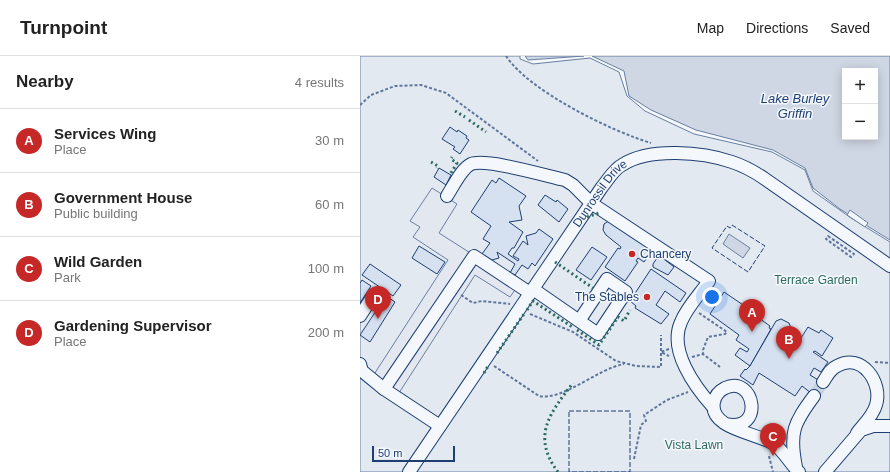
<!DOCTYPE html>
<meta charset="utf-8">
<style>
body{margin:0;font-family:Helvetica,sans-serif;background:#f6f6f6;color:#222}
.controls{position:absolute;right:12px;top:12px;display:grid;overflow:hidden;border-radius:0px;box-shadow:0 2px 10px #0003}
.controls button{width:36px;height:36px;display:grid;place-items:center;padding:0;border:0;border-bottom:1px solid #e0e0e0;background:#fff;color:#222;font:20px sans-serif}
.scale{position:absolute;left:12px;bottom:10px;width:83px;box-sizing:border-box;padding-left:4px;border:2px solid #1d3f73;border-top:0;font-size:11px;line-height:14px;white-space:nowrap;color:#1d3f73;-webkit-text-stroke:3px #f4f7fb;paint-order:stroke}
.you{position:absolute;left:352px;top:241px;width:14px;height:14px;margin:-10px;border:3px solid #fff;border-radius:50%;background:#1a73e8;box-shadow:0 0 0 6px #1a73e833}
.badge{display:grid;place-items:center;width:26px;height:26px;border-radius:50%;background:#c62828;color:#fff;font-size:13px;font-weight:700}
.pin{position:absolute;translate:-50% -33px;filter:drop-shadow(0 1px 2px #0008)}
.pin::after{content:'';position:absolute;top:21px;width:14px;height:12px;background:inherit;clip-path:polygon(0 0,100% 0,50% 100%)}
.list{margin:0;padding:0;list-style:none}
h2{display:flex;justify-content:space-between;align-items:center;height:52px;margin:0;padding:0 16px;font-size:17px}
h2 small{font-size:13px;font-weight:400;color:#767676}
.list li{display:grid;grid-template-columns:26px 1fr auto;gap:12px;align-items:center;box-sizing:border-box;height:64px;padding:0 16px;border-top:1px solid #e0e0e0}
.list b{display:block;font-size:15px;white-space:nowrap}
.list p{margin:0;font-size:13px;white-space:nowrap;color:#767676}
.list em{font-size:13px;font-style:normal;color:#767676}
.map{position:relative;flex:none;width:530px;height:416px;overflow:hidden}
header{display:flex;align-items:center;gap:24px;box-sizing:border-box;height:56px;padding:0 20px;background:#fff;border-bottom:1px solid #e0e0e0}
header strong{font-size:19px}
nav{display:flex;gap:22px;margin-inline-start:auto;font-size:14px}
main{display:flex}
aside{flex:1;background:#fff}
.map>svg:first-child{display:block}
</style>
<header>
<strong>Turnpoint</strong>
<nav><a>Map</a><a>Directions</a><a>Saved</a></nav>
</header>
<main>
<aside>
<h2>Nearby<small>4 results</small></h2>
<ul class="list">
<li><span class="badge">A</span><div><b>Services Wing</b><p>Place</p></div><em>30 m</em></li>
<li><span class="badge">B</span><div><b>Government House</b><p>Public building</p></div><em>60 m</em></li>
<li><span class="badge">C</span><div><b>Wild Garden</b><p>Park</p></div><em>100 m</em></li>
<li><span class="badge">D</span><div><b>Gardening Supervisor</b><p>Place</p></div><em>200 m</em></li>
</ul>
</aside>
<div class="map">
<svg width="530" height="416" viewBox="0 0 530 416">
<rect width="100%" height="100%" fill="#f4f7fb"/>
<polygon fill="#e3e9f0" stroke="#687fa3" points="0,0 160,0 160,3 173,8 230,2 259,16 267,40 285,55 334,78 412,96 445,114 453,135 491,162 530,186 530,416 0,416"/>
<polygon fill="#e3e8f0" stroke="#687fa3" points="72,132 97,148 79,177 159,228 150,241 115,219 37,340 11,323 88,204 53,181 60,171 50,165"/>
<g fill="#cfd7e4" stroke="#687fa3" fill-rule="evenodd">
<polygon points="165,0 224,0 168,4"/>
<path d="M232 0H530V184L480 153 453 132 445 112 413 94 336 74 291 54 269 40 264 15ZM485 15H515V81H485Z"/>
<polygon points="369,178 390,192 383,202 363,188"/>
</g>
<polygon fill="#f4f7fb" stroke="#687fa3" points="490,154 508,167 505,171 487,159"/>
<g fill="#d5e0f0" stroke="#1d3f73">
<polygon points="90,71 97,76 98,74 107,80 106,82 109,84 100,98 93,93 95,91 82,83"/>
<polygon points="79,112 91,119 86,129 74,121"/>
<polygon points="139,122 166,140 159,150 162,164 149,166 163,176 154,192 152,192 148,198 158,205 159,203 153,200 163,185 168,189 166,180 176,177 179,173 193,183 175,210 172,207 168,213 162,209 155,219 150,217 155,208 137,196 139,202 132,204 122,198 130,187 123,183 131,170 111,156 132,124 136,127"/>
<polygon points="185,139 196,146 197,144 208,153 199,166 178,149"/>
<polygon points="250,164 294,192 284,206 278,202 276,205 278,206 265,225 245,211 258,192 260,193 261,191 246,179 243,174 244,168"/>
<polygon points="59,190 85,206 77,218 52,202"/>
<polygon points="232,191 247,201 231,224 216,214"/>
<polygon points="299,199 314,211 308,219 293,211 293,208"/>
<polygon points="10,208 41,229 33,240 2,219"/>
<polygon points="291,213 326,237 320,246 305,235 296,249 309,258 301,268 275,252 276,250 270,245"/>
<polygon points="2,224 11,230 0,247 0,227"/>
<polygon points="364,236 395,257 392,261 394,263 396,260 410,270 409,272 411,273 390,310 375,299 380,292 387,296 389,293 376,284 379,279 350,258"/>
<polygon points="26,240 35,246 10,286 0,279"/>
<polygon points="421,263 429,267 431,272 423,285 434,293 448,271 459,277 461,274 473,282 462,300 455,295 453,296 468,306 461,316 454,312 450,319 465,328 456,341 442,330 435,340 399,317 393,329 380,320 385,313 386,314 390,310 416,265"/>
</g>
<g fill="none" stroke-linecap="round" stroke-linejoin="round">
<polyline stroke="#c9d2e0" stroke-width="12" stroke-dasharray="12 6" stroke-linecap="butt" points="454,340 463,326"/>
<defs>
<g id="minor">
<path d="M87 140C93 131 101 113 111 108 127 102 186 120 205 124L213 129 231 147 349 225C340 238 327 251 321 266 308 294 335 331 353 351"/>
<polyline points="173,233 238,278 266,236 247,223 219,265"/>
<polyline points="0,260 11,243"/>
<polyline points="0,308 2,315 24,333"/>
<path d="M463 326C467 320 470 313 477 310 502 296 523 327 516 349 513 360 503 369 497 377"/>
<path d="M366 368C405 377 395 318 365 332 359 335 355 340 354 346 348 373 398 377 414 388 424 395 430 408 439 416"/>
<polyline points="80,370 24,333 114,200 170,237"/>
<path d="M436 411C429 376 434 367 454 340"/>
<path id="s1" d="M49 416 242 131C248 124 253 114 262 109 289 91 343 96 372 106 384 110 395 116 405 123L530 210"/>
<polyline points="465,416 501,374 513,370 530,370"/>
</g>
</defs>
<use href="#minor" stroke="#1d3f73" stroke-width="14"/>
<g stroke="#5e769c" stroke-width="2" stroke-dasharray="3 2" stroke-linecap="butt">
<path d="M146 0C169 35 251 75 291 87"/>
<polyline points="0,49 11,39 35,30 61,29 86,37 178,105"/>
<polygon points="468,180 494,198 491,201 466,183"/>
<polyline points="101,239 113,247 122,245 150,248"/>
<polyline points="339,257 367,276 365,278 348,281 343,294 343,298"/>
<polyline points="170,258 213,276 256,305 276,310 301,311 301,279"/>
<polyline points="309,293 301,296 309,300"/>
<polyline points="332,301 343,298 360,311"/>
<polyline points="515,306 530,307"/>
<path d="M134 310 179 340C203 345 237 313 264 308"/>
<polyline points="409,400 413,416"/>
<polyline points="274,403 281,369 286,365 284,359 307,344 328,336"/>
</g>
<use href="#minor" stroke="#f4f7fb" stroke-width="12"/>
<g stroke="#2c6c60" stroke-width="3" stroke-dasharray="2 3" stroke-linecap="butt">
<polyline points="95,55 105,61"/>
<polyline points="109,64 126,76"/>
<polyline points="71,106 78,110 77,112"/>
<polyline points="91,117 97,107 91,103 92,101"/>
<polyline points="227,161 239,157"/>
<polyline points="195,206 233,232"/>
<polyline points="167,254 173,245 214,272"/>
<polyline points="217,274 239,289 258,261 264,265 270,254"/>
<polyline points="137,297 164,258"/>
<polyline points="124,317 128,310"/>
<path d="M198 416C171 380 190 357 213 327"/>
</g>
<g stroke="#1d3f73" stroke-width="1" stroke-dasharray="5 2" stroke-linecap="butt">
<polygon points="372,169 405,190 388,216 352,192 367,170 370,172"/>
<rect x="209" y="355" width="61" height="61"/>
</g>
</g>
<g fill="#c62828" stroke="#f4f7fb" stroke-width="1.5">
<circle cx="272" cy="198" r="4"/>
<circle cx="287" cy="241" r="4"/>
</g>
<g text-anchor="middle" dominant-baseline="central" stroke-width="3" stroke-linejoin="round" paint-order="stroke">
<g font-size="12" fill="#1d3f73" stroke="#f4f7fb">
<text stroke="none"><textPath href="#s1" startOffset="338">Dunrossil Drive</textPath></text>
</g>
<g font-size="12" fill="#1d3f73" stroke="#f4f7fb" text-anchor="start">
<text x="280" y="198">Chancery</text>
<text x="279" y="241" text-anchor="end">The Stables</text>
</g>
<g font-size="12" fill="#2c6c60" stroke="#f4f7fb">
<text x="456" y="224">Terrace Garden</text>
<text x="334" y="389">Vista Lawn</text>
</g>
<g font-size="13" font-style="italic" fill="#1d3f73" stroke="#f4f7fb">
<text x="435" y="42">Lake Burley<tspan x="435" dy="15">Griffin</tspan></text>
</g>
</g>
</svg>
<div class="controls">
<button>+</button>
<button>−</button>
</div>
<div class="scale">50 m</div>
<div class="you"></div>
<div class="pin badge" style="left:392px;top:276px">A</div>
<div class="pin badge" style="left:429px;top:303px">B</div>
<div class="pin badge" style="left:413px;top:400px">C</div>
<div class="pin badge" style="left:18px;top:263px">D</div>
</div>
</main>
